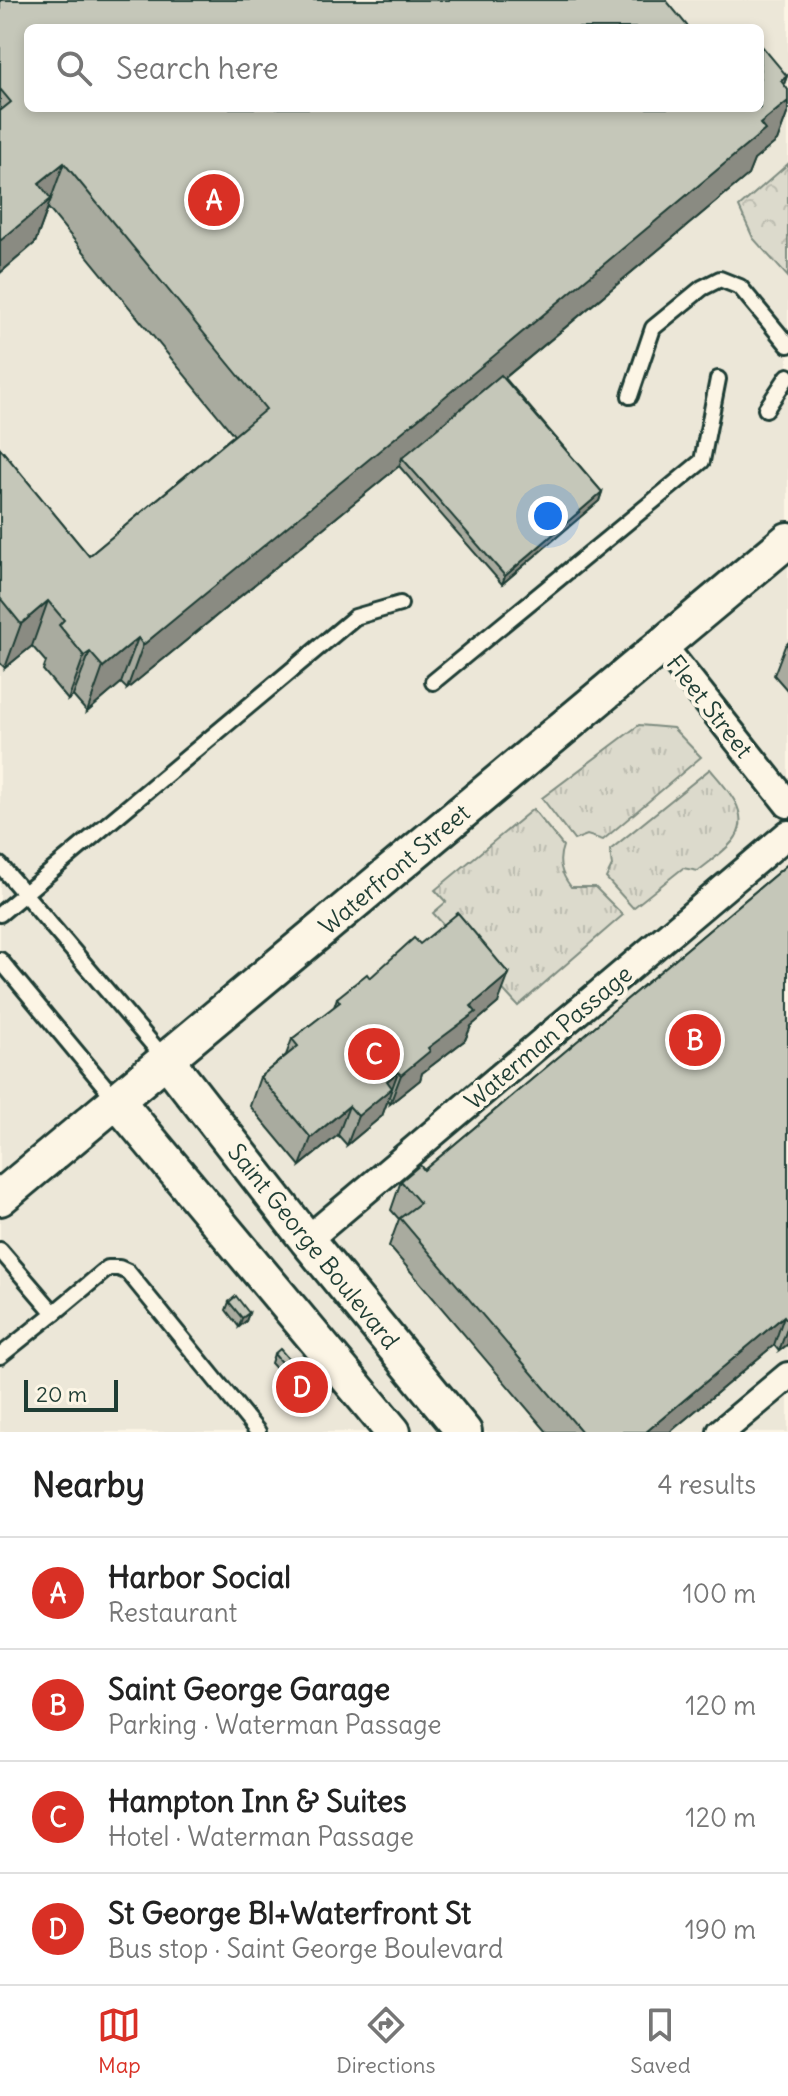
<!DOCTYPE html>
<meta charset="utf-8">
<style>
body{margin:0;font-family:Delius,sans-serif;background:#f2f2f2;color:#222}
.scale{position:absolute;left:24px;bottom:20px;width:94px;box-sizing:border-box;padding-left:8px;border:4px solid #1f3d34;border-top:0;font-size:22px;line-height:28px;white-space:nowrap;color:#1f3d34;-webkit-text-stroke:6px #fcf5e5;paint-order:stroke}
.you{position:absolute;left:548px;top:516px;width:28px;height:28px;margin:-20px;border:6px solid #fff;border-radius:50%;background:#1a73e8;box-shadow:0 0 0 12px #1a73e833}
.badge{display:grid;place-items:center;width:52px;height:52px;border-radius:50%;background:#d93025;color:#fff;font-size:26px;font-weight:700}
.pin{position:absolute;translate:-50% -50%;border:4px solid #fff;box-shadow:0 2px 8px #0006}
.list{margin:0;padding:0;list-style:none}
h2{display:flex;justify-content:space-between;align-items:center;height:104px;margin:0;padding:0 32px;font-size:34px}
h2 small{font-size:26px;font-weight:400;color:#767676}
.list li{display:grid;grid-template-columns:52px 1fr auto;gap:24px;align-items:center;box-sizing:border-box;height:112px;padding:0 32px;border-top:2px solid #e0e0e0}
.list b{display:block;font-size:30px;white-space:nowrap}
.list p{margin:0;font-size:26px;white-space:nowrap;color:#767676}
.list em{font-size:26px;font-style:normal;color:#767676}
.icon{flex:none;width:44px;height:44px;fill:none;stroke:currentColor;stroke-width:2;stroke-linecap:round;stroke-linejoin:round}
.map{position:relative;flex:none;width:788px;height:1432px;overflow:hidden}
.search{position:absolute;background:#fff;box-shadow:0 4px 12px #0003;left:24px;right:24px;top:24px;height:88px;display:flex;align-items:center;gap:20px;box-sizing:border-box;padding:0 28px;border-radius:12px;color:#767676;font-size:30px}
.sheet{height:552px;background:#fff}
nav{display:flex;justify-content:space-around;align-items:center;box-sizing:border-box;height:112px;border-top:2px solid #e0e0e0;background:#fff;font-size:22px;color:#767676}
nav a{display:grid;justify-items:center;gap:4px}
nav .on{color:#d93025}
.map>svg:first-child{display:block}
</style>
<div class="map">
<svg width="788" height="1432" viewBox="0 0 788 1432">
<defs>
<pattern id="grass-tufts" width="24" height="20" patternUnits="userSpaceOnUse" patternTransform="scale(2)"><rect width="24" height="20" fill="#dcdacc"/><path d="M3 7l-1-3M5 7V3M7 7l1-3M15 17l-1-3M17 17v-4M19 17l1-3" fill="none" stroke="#bcbcb0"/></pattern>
<pattern id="park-crowns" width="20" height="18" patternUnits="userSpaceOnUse" patternTransform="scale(2)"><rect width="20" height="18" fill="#dcdacc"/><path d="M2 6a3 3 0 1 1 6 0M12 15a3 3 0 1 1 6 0" fill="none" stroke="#bcbcb0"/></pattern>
</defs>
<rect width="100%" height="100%" fill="#fcf5e5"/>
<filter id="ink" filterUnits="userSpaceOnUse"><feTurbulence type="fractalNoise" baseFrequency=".0125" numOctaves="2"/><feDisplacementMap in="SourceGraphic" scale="16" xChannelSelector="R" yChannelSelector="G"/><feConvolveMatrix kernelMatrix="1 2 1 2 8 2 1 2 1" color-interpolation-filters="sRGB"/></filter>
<g filter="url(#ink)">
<path fill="#ece7d8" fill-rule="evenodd" d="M0 0H788V1432H0ZM28 28H760V108H28Z"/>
<g fill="url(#grass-tufts)" stroke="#7e8c80" stroke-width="2">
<polygon points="639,725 673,728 701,757 603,840 587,835 574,840 542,798"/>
<path d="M710 769C726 788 754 815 733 841 724 852 709 862 698 871L683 868 633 908 606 878 612 866 610 850Z"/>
<path d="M533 809 563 846C557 862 561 874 571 887H595L623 915 518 1006 433 913 446 902 435 890Z"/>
</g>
<polygon fill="url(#park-crowns)" stroke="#7e8c80" stroke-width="2" points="788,164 788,277 753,238 739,207"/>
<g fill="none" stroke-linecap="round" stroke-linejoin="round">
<defs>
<g id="service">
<polyline points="630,396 653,328 702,288 720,279 740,287 788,345"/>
<polyline points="766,409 788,376"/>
<polyline points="433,682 702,461 718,379"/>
<polyline points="0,865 165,1059"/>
<polyline points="0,914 355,617 400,604"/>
<polyline points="0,960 117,1101"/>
<polyline points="0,1250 54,1313 0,1356"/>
<polyline points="54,1313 108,1268 119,1268 128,1272 258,1432"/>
</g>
<g id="minor">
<polyline points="662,645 788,804"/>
<polyline points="307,1240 788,834"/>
<polyline points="721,1432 788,1376"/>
</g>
<g id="tertiary">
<polyline points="166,1059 307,1240 464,1432"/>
<polyline points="117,1101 393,1432"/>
<polyline points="0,1198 788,540"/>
</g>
</defs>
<use href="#service" stroke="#1f3d34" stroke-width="20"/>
<use href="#minor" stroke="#1f3d34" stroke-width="32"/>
<use href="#tertiary" stroke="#1f3d34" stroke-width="40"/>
<use href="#service" stroke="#fcf5e5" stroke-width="14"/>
<use href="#minor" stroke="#fcf5e5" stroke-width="26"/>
<use href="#tertiary" stroke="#fcf5e5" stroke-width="34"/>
</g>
<g fill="#a9ab9f" stroke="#1f3d34" stroke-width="2">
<polygon points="0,0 28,28 787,76 784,84 788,90 788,111 777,141 754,160 748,175 505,378 602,492 599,501 502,584 399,466 127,689 121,683 87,712 73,696 68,700 43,670 46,662 32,646 5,668 0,663 0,448 89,556 234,435 48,208 35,243 0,273"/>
<polygon points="788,643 788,691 774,675 785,646"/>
<polygon points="788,864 788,1344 779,1351 774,1345 670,1432 547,1432 389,1246 399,1219 391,1210 401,1181 424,1170"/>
<polygon points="420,944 498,1003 471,1026 465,1040 422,1073 420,1080 390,1104 388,1100 382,1116 347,1145 338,1135 300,1166 250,1106 260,1077 286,1055 292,1039 334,1007 337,998 370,978"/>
<polygon points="229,1302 249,1313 246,1321 239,1327 226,1310"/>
<polygon points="274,1354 305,1378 302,1386 296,1391 271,1363"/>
</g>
<g fill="#8a8b82" stroke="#1f3d34" stroke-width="2">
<polygon points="787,76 773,113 788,101 788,111 777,141 754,160 748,175 405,461 402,458 399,466 127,689 143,645 760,124 781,81"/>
<polygon points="64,163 35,243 0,273 0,241 39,183"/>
<polygon points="602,492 599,501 502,584 505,576"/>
<polygon points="48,601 32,646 5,668 21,624"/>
<polygon points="138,638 121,683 87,712 103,667"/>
<polygon points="90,652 73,696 68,700 84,656"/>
<polygon points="509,974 498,1003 471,1026 465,1040 422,1073 420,1080 390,1104 401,1075 471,1006"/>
<polygon points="398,1072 382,1116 347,1145 358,1116 387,1081"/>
<polygon points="349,1106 338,1135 300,1166 311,1138"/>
<polygon points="249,1313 246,1321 239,1327 242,1318"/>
<polygon points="784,1316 774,1345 670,1432 646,1432"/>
<polygon points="788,1326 788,1344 779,1351"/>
<polygon points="305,1378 302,1386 296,1391 299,1383"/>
</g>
<g fill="#c5c7b9" stroke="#1f3d34" stroke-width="2">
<polygon points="0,0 666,0 689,28 28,28 28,108 760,108 761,45 787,76 781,81 788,90 788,101 760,124 765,130 429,410 143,645 138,638 103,667 90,652 84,656 59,625 64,620 48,601 21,624 0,598 0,448 89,556 266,409 64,163 39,183 51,199 0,241 0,111 11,102 0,89"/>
<polygon points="501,375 602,492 505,576 402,458"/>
<polygon points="788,864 788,1321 784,1316 646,1432 582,1432 400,1218 420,1203 401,1181 420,1165 424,1170"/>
<polygon points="458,913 509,974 471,1006 476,1012 428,1048 430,1051 401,1075 398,1072 387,1081 392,1088 358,1116 349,1106 311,1138 260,1077 298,1046 292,1039 340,1002 337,998 367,974 370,978 414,938 420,944"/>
<polygon points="236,1296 249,1313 242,1318 229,1302"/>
<polygon points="280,1349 305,1378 299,1383 274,1354"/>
</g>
</g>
<g text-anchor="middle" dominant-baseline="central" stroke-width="8" stroke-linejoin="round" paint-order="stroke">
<g font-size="24" fill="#1f3d34" stroke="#fcf5e5">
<text transform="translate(710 706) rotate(52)">Fleet Street</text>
<text transform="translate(394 869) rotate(-40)">Waterfront Street</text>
<text transform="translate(548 1037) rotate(-40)">Waterman Passage</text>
<text transform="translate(314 1246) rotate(51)">Saint George Boulevard</text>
</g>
</g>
</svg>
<div class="scale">20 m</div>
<div class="you"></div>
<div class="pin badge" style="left:214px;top:200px">A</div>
<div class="pin badge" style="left:695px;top:1040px">B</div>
<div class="pin badge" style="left:374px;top:1054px">C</div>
<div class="pin badge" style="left:302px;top:1387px">D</div>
<div class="search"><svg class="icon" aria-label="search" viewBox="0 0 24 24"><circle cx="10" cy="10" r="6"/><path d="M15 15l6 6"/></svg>Search here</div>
</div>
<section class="sheet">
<h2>Nearby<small>4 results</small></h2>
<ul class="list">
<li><span class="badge">A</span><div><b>Harbor Social</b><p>Restaurant</p></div><em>100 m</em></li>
<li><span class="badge">B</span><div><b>Saint George Garage</b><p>Parking · Waterman Passage</p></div><em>120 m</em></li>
<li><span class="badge">C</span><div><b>Hampton Inn &amp; Suites</b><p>Hotel · Waterman Passage</p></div><em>120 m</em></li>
<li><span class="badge">D</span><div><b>St George Bl+Waterfront St</b><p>Bus stop · Saint George Boulevard</p></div><em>190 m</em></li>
</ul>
</section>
<nav>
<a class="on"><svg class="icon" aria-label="map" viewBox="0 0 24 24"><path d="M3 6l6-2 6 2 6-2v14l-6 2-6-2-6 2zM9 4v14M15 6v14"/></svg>Map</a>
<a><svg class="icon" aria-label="directions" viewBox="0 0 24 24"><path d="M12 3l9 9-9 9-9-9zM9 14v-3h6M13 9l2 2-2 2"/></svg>Directions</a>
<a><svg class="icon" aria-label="saved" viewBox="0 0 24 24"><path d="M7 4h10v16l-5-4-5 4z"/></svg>Saved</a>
</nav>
